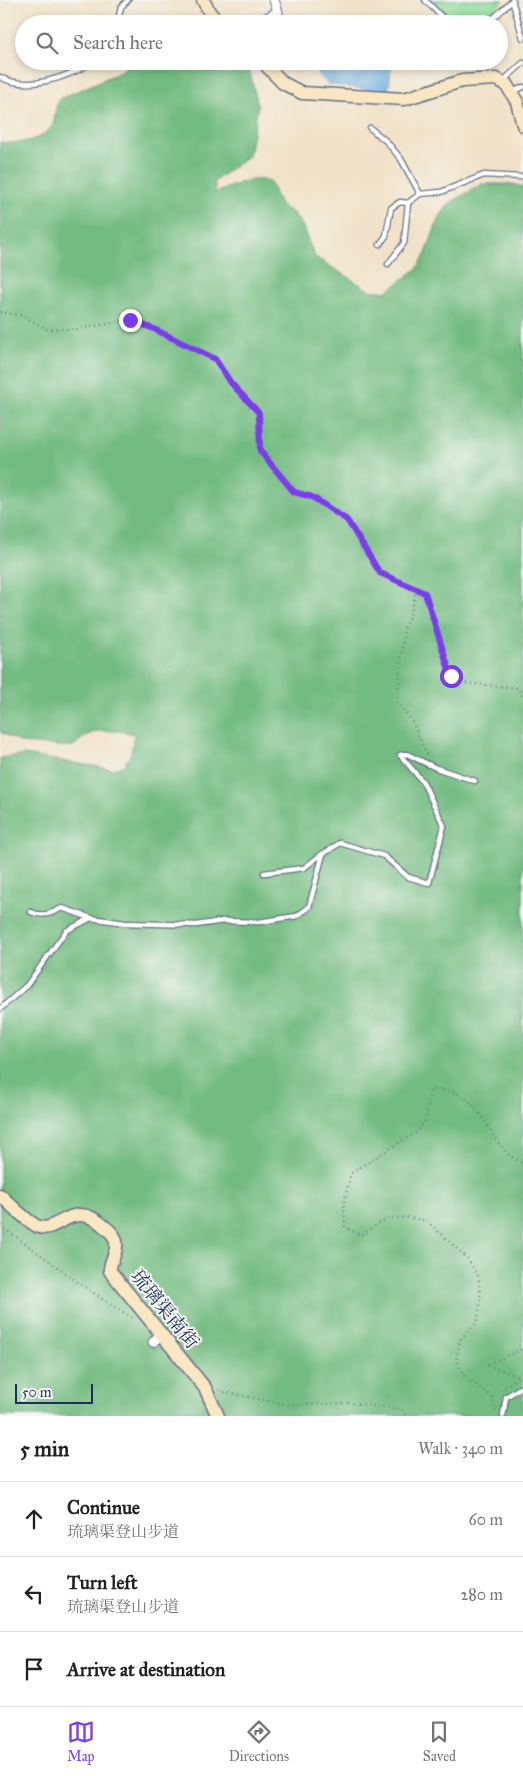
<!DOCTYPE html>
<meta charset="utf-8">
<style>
body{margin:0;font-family:"IM FELL Great Primer","Noto Serif SC",serif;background:#f6f6f6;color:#202124}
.scale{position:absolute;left:15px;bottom:12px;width:78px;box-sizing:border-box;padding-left:5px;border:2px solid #1b2f5e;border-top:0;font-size:14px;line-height:18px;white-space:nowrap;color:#1b2f5e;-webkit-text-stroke:4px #f6f6f2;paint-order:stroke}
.stop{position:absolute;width:15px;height:15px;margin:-11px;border:4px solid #7c3aed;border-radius:50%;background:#fff}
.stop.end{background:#7c3aed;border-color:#fff;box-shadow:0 1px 5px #0008}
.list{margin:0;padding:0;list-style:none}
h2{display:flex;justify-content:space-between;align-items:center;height:65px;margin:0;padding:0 20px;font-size:21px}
h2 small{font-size:16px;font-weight:400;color:#757577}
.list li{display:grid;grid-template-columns:32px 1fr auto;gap:15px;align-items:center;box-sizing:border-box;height:75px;padding:0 20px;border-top:1px solid #e0e0e0}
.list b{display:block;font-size:19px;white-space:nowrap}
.list p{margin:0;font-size:16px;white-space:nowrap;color:#757577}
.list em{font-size:16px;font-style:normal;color:#757577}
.icon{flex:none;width:28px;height:28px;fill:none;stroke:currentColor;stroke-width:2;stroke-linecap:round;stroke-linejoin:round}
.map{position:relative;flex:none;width:523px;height:1416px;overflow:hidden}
.search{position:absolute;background:#fff;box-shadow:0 2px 8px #0003;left:15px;right:15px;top:15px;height:55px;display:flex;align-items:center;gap:12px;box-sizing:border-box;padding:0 18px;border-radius:28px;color:#757577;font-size:19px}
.sheet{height:290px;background:#fff}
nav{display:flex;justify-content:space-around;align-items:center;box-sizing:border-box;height:70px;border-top:1px solid #e0e0e0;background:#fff;font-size:14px;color:#757577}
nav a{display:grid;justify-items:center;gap:2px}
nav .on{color:#7c3aed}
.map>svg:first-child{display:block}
</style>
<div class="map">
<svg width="523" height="1416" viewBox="0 0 523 1416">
<rect width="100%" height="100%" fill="#f6f6f2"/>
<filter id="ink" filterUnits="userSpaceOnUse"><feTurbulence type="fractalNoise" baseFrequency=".02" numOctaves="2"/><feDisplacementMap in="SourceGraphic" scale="10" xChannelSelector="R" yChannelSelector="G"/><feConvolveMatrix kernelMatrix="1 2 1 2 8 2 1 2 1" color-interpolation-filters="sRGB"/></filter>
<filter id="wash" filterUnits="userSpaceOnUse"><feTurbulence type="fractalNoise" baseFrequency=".0096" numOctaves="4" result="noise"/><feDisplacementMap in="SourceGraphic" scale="20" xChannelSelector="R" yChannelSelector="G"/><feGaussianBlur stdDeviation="1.12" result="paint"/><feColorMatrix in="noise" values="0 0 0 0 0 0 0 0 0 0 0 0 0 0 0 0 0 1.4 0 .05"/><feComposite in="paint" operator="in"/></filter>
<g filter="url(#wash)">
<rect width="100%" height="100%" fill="#f1e3c9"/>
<polygon fill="#8fdc99" stroke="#55867c" points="429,0 504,0 480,24 452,24"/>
<path fill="#73bc81" stroke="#477670" d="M153 61H247L258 105 249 155 215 181V193C234 186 249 175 270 182L280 205 294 214 302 225 315 257 369 290 386 292 418 268 427 251 438 219 450 203 482 184H513L523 187V1416H0V758L24 755 111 769 124 766 131 753 134 734 122 731H97L87 735 73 746H60L22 743 0 732V142C17 144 41 142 52 126 56 119 55 107 59 99L118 73 128 66Z"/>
<polygon fill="#69abde" stroke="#426d9e" points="314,61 392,61 388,92 328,84 319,75"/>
</g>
<g filter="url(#ink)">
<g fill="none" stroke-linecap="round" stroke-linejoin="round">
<defs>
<g id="lane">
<polyline points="425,0 449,24"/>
<polyline points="512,0 523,38"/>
<polyline points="117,24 121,7 128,0"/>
<polyline points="487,24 513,0"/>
<path d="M0 77C28 92 69 77 94 61"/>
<polyline points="503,81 523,63"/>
<polyline points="513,92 523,87"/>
<polyline points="370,128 386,141 401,159 420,194 441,192 484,175 523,177"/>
<polyline points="380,244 386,236 391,208 400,202 408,203 420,194"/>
<polyline points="388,264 404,243 408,203"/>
<polyline points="264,873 304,868 322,854"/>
<path d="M31 912C42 917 51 914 62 908L91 918"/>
<polyline points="0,1009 27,985 66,931 91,918 125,923 196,925 223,921 259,922 297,916 309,907 323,854 340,843 384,856 408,877 429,883 444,826 423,782 400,755 407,754 436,768 475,781"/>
<polyline points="503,1416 506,1397 523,1386"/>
</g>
<g id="street">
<polyline points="254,24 278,12 274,0"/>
<polyline points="153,1342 161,1334"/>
</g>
<g id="secondary">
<polyline points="203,0 210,13 220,24"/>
<polyline points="262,61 283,83 302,93 404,99 462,81 496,79 506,84 517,102 523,125"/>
<path d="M0 1195C9 1203 28 1223 39 1227 59 1233 73 1197 105 1227 110 1231 115 1235 116 1242 118 1253 109 1261 110 1271L205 1388 218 1416"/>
</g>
</defs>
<use href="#lane" stroke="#666e83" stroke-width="7"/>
<use href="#street" stroke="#666e83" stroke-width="11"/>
<use href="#secondary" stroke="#666e83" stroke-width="15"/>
<g stroke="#666e83" stroke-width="2" stroke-dasharray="1 4" stroke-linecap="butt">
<polyline points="0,312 20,315 47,329 78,329 130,320 154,329 215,359 231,383 259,413 260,451 294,492 312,497 347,520 380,573 425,593 451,676 464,683 518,688 523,697"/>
<polyline points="416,589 412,610 404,628 397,702 411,719 428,756"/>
<path d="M0 1226C45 1256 86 1291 133 1318"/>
<polyline points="501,1390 519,1376 486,1365 523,1349"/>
<polyline points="219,1391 289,1405 351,1403 401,1409 407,1416"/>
<path d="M496 1412 492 1397 465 1377 456 1361 460 1340 477 1322 481 1299 478 1276 467 1258 427 1221 406 1217 386 1219 361 1235 345 1227 344 1203 351 1173 418 1131 426 1119 430 1090C488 1085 483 1148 523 1163"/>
</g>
<use href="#lane" stroke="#fff" stroke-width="4.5"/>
<use href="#street" stroke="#fff" stroke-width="9"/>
<use href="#secondary" stroke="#f9e7c3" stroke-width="12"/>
</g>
</g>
<g fill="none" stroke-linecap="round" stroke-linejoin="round" filter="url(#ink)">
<polyline stroke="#7c3aed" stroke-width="6" points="130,320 154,329 215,359 231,383 259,413 260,451 294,492 312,497 347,520 380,573 425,593 451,676"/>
</g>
<g text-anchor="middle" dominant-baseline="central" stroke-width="4" stroke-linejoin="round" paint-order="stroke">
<g font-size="19" fill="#1b2f5e" stroke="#f6f6f2">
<text transform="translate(165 1309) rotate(51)">琉璃渠南街</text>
</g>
</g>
</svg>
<div class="scale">50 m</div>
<div class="stop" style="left:451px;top:676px"></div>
<div class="stop end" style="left:130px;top:320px"></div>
<div class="search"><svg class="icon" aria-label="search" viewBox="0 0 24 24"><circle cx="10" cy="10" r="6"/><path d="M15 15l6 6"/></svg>Search here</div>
</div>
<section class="sheet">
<h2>5 min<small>Walk · 340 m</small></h2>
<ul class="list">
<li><svg class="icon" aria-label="ahead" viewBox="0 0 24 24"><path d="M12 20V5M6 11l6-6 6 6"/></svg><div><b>Continue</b><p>琉璃渠登山步道</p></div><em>60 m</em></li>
<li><svg class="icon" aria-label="left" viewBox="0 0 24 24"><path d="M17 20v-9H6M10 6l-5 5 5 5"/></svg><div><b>Turn left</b><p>琉璃渠登山步道</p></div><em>280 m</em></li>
<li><svg class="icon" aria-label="arrive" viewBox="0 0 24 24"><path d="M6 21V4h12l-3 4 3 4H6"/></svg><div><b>Arrive at destination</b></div></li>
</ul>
</section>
<nav>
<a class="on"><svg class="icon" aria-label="map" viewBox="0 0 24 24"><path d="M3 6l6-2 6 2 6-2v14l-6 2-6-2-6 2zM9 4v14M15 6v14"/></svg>Map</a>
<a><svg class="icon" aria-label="directions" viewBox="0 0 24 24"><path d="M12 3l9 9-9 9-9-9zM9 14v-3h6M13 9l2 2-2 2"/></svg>Directions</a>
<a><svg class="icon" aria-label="saved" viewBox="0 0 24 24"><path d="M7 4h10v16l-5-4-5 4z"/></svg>Saved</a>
</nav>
